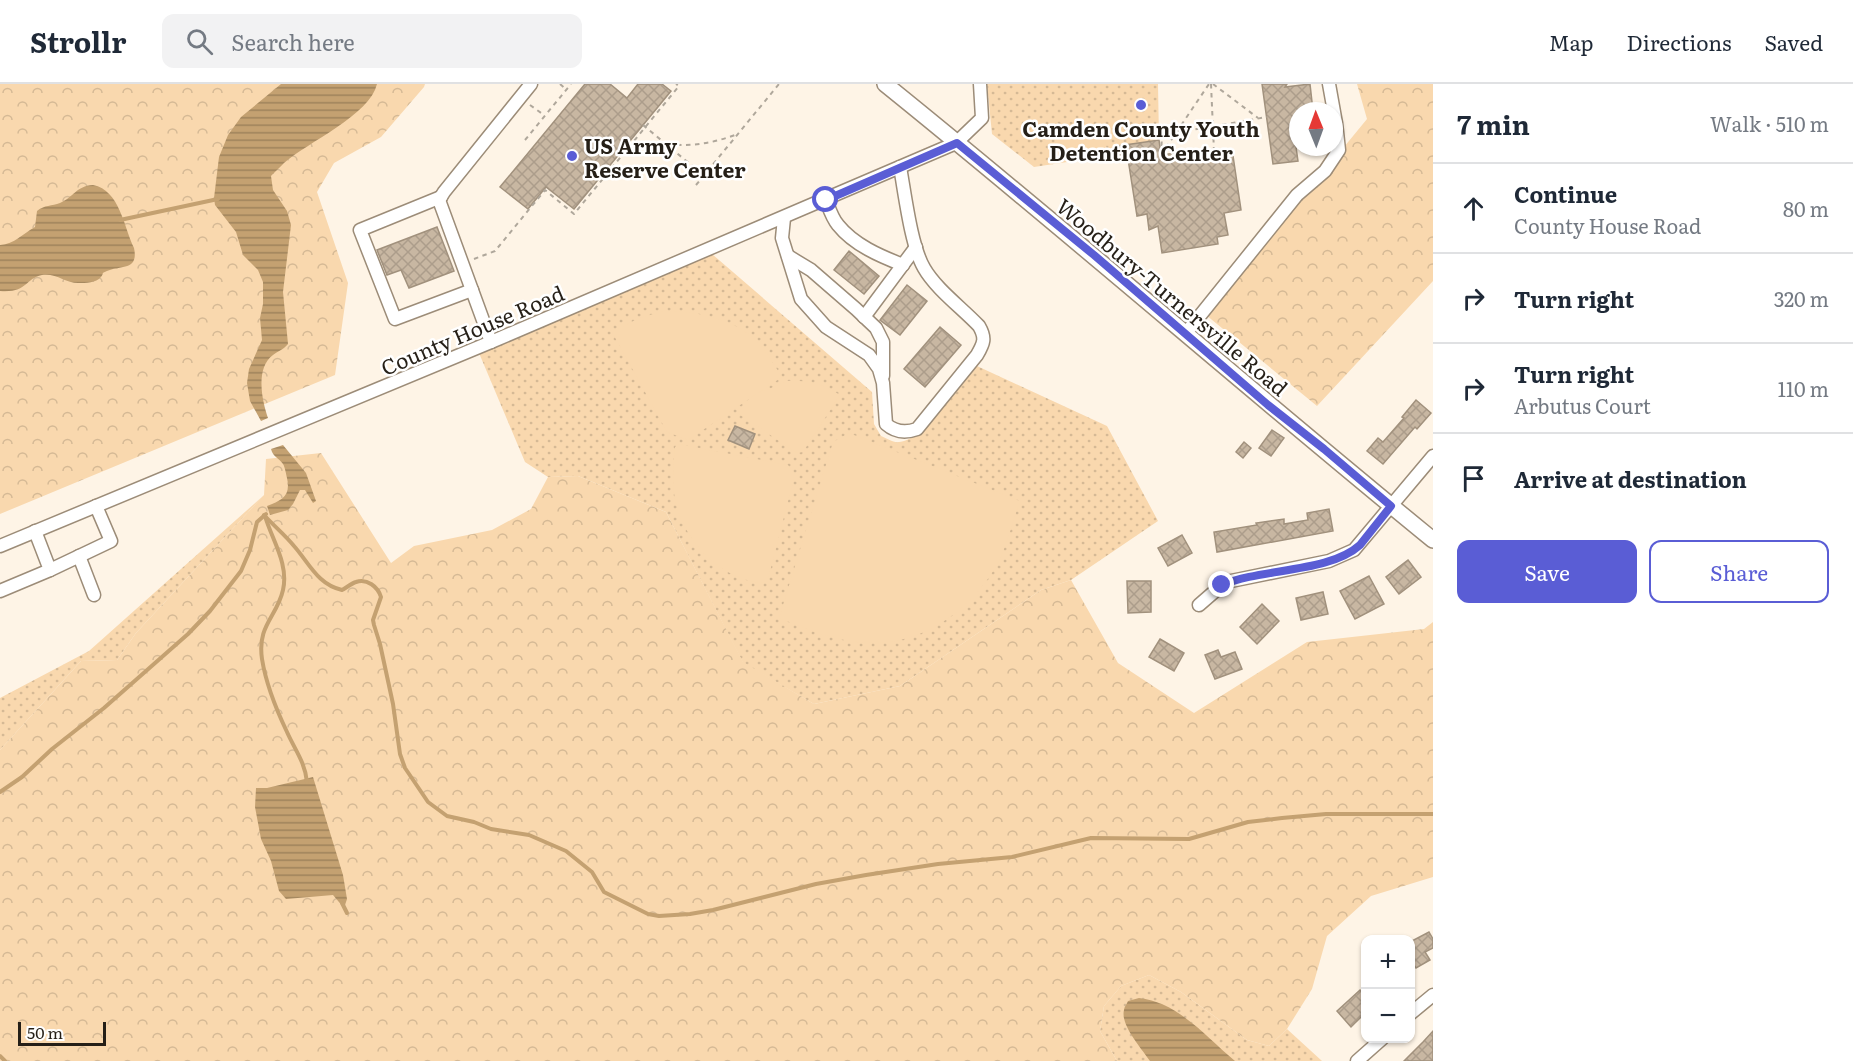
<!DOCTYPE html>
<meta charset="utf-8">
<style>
body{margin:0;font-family:Literata,serif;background:#f2f2f3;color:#1f2937}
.controls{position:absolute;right:18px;bottom:18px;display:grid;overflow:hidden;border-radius:12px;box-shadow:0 2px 4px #0004}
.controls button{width:54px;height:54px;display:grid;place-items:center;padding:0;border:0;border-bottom:2px solid #e0e1e3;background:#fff;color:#1f2937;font:30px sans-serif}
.compass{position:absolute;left:1289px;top:18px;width:54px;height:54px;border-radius:50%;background:#fff;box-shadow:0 2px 4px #0004;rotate:359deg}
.scale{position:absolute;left:18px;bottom:15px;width:88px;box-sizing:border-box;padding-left:6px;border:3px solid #251f17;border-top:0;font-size:16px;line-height:21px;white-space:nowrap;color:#251f17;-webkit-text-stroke:4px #fff;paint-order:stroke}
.stop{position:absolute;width:18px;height:18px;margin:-14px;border:4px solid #5a5dd5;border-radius:50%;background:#fff}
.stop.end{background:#5a5dd5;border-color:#fff;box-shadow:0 2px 6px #0008}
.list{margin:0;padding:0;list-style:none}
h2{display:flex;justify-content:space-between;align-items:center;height:78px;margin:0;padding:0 24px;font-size:26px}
h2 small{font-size:20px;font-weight:400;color:#747a83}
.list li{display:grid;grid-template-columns:39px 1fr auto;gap:18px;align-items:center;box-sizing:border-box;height:90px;padding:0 24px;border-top:2px solid #e0e1e3}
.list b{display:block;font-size:22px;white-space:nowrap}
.list p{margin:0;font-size:20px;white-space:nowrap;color:#747a83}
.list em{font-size:20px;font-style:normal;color:#747a83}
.actions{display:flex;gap:12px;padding:18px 24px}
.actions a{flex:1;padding:14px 0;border:2px solid #5a5dd5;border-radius:12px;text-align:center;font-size:21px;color:#5a5dd5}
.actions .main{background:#5a5dd5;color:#fff}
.icon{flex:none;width:33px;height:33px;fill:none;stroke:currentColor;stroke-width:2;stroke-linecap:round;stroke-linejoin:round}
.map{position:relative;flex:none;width:1433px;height:977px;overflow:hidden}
header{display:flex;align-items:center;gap:36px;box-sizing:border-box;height:84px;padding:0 30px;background:#fff;border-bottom:2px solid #e0e1e3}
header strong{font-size:28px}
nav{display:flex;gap:33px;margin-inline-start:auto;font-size:21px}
.search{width:420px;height:54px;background:#f2f2f3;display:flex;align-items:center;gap:15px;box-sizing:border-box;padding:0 21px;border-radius:12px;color:#747a83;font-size:22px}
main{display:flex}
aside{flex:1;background:#fff}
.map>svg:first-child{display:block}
</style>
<header>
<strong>Strollr</strong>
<div class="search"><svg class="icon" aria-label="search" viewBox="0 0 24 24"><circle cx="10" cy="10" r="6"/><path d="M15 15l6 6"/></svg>Search here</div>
<nav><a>Map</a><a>Directions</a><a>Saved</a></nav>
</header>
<main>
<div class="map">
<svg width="1433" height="977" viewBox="0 0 1433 977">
<defs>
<pattern id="grass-dots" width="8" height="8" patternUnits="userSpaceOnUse" patternTransform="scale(1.5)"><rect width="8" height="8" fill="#f9d8ae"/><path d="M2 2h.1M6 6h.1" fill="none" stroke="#d5b995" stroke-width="1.8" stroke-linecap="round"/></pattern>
<pattern id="forest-crowns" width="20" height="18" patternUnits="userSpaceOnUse" patternTransform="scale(1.5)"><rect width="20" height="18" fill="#f9d8ae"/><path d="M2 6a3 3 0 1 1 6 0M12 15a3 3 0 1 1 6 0" fill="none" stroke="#d5b995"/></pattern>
<pattern id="water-rules" width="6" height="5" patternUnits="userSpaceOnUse" patternTransform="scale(1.5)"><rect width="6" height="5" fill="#c4a171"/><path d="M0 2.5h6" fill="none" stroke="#9f835c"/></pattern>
<pattern id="building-cross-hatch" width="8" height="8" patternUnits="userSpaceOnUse" patternTransform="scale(1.5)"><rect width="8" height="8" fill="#c8b7a2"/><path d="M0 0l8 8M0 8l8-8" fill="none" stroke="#ac9d8b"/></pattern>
</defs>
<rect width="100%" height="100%" fill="#fef4e6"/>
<g fill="url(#grass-dots)">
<polygon points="987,0 1158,0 1159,56 1119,62 1120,70 1034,83 992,50"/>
<path d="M712 170 872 308 874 340 881 352C886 354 894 359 899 358 921 358 963 299 977 282L1107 342 1158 437 1071 496 1041 506 900 602 814 620 743 579 666 428 578 392 548 393 525 378 479 269Z"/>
<polygon points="264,411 136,549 117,576 81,577 0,666 0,614 89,567"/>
<polygon points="1149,891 1181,908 1247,956 1269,962 1287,945 1322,977 1117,977 1100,947 1104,922 1121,902"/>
</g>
<g fill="url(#forest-crowns)">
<polygon points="0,0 425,0 424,3 381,53 334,79 317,108 348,199 335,291 0,430"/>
<polygon points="1357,0 1433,0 1433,197 1317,322 1206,231 1367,35"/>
<polygon points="321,369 391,479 414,462 492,446 531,425 548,393 578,392 666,428 743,578 814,620 900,602 1041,506 1071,496 1118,579 1194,629 1307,558 1424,545 1433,538 1433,793 1371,812 1327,852 1312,905 1287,945 1269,962 1247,956 1181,908 1149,891 1121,902 1104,922 1100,947 1117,977 0,977 0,666 81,577 117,576 136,549 264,411 266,375"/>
</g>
<g fill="#f9d8ae">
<polygon points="1103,43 1107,67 1062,74 1059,49"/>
<path d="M664 227C693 227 726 233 750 251 763 262 773 279 782 293L688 356 667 348 612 248 639 234Z"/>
<path d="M787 297C808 296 823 300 840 311L803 368 797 369 739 330 760 309Z"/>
<path d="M849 349 1020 417C1013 436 1008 458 999 477 972 528 916 566 857 558 830 555 804 544 779 534L833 358Z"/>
<path d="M678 360 788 381 795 390 767 499C726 499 687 461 677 423 671 403 673 383 675 363Z"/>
</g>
<g fill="url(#water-rules)">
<path d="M281 0H377C370 31 308 58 284 79 280 83 275 88 271 92L273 106 287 127 291 141 283 208 288 260C282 267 279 266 273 271 255 284 262 317 268 334L261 337 250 317 247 299 249 285 262 256 260 234 263 220V198L258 186 243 171 236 148 215 121 214 114 219 73 228 51 241 33Z"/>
<path d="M93 101C120 106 124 144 134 164 139 187 120 181 107 187 100 190 105 188 101 193 96 199 86 199 78 199 66 199 56 189 42 191 24 195 28 209 0 207V161C15 160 22 150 35 143L37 127C44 121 52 122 60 119 74 113 76 102 93 101Z"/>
<path d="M283 361 306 389 316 417 313 419 305 406H300L293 420 288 426 270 431 267 422C282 416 291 412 287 394 286 390 285 383 283 380 279 374 273 373 271 365Z"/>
<polygon points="313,693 343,791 347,815 344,824 333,811 286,815 279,807 271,777 261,755 255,723 256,704 267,704"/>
<path d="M1139 914C1178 918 1206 953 1235 977H1150C1142 965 1120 941 1124 926 1124 923 1127 920 1128 917Z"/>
</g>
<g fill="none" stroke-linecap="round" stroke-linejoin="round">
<g stroke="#c4a171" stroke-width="4">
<polyline points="120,136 218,115"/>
<path d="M264 431C274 442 285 451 294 462 309 479 318 501 342 506 346 504 352 499 356 498 367 494 378 503 381 513L373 536 374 541 380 560 393 620 400 670 405 684 428 718 447 732 474 738 491 745 529 751 566 767 592 788 604 808 648 830 659 832 690 830 713 826 816 800 866 791 938 780 1012 773 1091 754 1189 755 1248 738 1282 734 1326 730H1433"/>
<path d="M265 432C272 456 289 480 283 506 277 533 257 541 262 575 266 600 276 625 287 648 295 666 305 678 307 698"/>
<polyline points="0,708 22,693 52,665 104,624 188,550 210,527 241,487 250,466 257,438 266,430"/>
<polyline points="342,819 347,829"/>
<polyline points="0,972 5,977"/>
</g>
</g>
<g fill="url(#building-cross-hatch)" stroke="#a1917d" stroke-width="1.5">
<polygon points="585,0 610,0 627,14 638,0 662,0 671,7 574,125 546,103 528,125 500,103"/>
<polygon points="1262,0 1287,0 1285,3 1310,0 1313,27 1298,27 1298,59 1296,63 1298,77 1273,80"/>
<polygon points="1159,56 1161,71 1176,69 1177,73 1232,65 1241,126 1224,129 1228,151 1217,153 1218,160 1162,169 1158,142 1149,146 1147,130 1137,132 1128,75 1121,76 1118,62"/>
<polygon points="437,143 454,187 409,204 401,186 387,191 377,166"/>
<polygon points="849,167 879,192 864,210 834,186"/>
<polygon points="907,201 927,217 900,251 880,236"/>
<polygon points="940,243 961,261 925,303 904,285"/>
<polygon points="1416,316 1431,329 1417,345 1415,343 1383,380 1367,367 1378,354 1383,358 1404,334 1402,333"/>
<polygon points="735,342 755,350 749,365 728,356"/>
<polygon points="1272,346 1284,354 1271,372 1259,364"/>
<polygon points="1244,358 1251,364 1243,374 1236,368"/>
<polygon points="1329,425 1333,447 1217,468 1214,448 1257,441 1256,439 1284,435 1284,440 1308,436 1307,429"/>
<polygon points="1182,451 1192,469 1168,482 1158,464"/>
<polygon points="1408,476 1421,493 1399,510 1386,493"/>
<polygon points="1369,492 1384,520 1355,535 1340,507"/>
<polygon points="1127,497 1151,497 1151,528 1128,529"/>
<polygon points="1323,508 1328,530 1301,536 1296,514"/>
<polygon points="1262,520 1279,537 1257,560 1240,543"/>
<polygon points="1160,555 1184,569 1174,587 1149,573"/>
<polygon points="1218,566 1221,573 1235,568 1242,585 1215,595 1205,571"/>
<polygon points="1429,848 1433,855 1433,864 1425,868 1430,876 1416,884 1410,875 1410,858"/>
<polygon points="1360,906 1365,912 1365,929 1351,943 1337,927"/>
<polygon points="1433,947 1433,977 1404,977 1423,958"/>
</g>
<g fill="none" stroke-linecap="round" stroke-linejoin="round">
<defs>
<g id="minor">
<polyline points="441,113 360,146 395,235 472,206"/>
<path d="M826 116C829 124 832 134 838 141 854 161 880 172 903 181"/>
<path d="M784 134 782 154 801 215 826 243 869 271 879 285 883 299 886 340C895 348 906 349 917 345L977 271C984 259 986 254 979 242 962 224 936 205 924 184 911 162 905 110 900 83"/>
<polyline points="788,172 811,186 856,225 876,244 883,258 883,292"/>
<polyline points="864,233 916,163"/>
<polyline points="1186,249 1297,111 1325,87 1339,66 1336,39 1329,0"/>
<polyline points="491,258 439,116 444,108 531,0"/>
<polyline points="0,462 491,258 956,59 982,34 980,0"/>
<polyline points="79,472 94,511"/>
<polyline points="50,486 111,457 96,422"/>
<polyline points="0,507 50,486 35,447"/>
<polyline points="1199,521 1222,501 1231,497 1329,477 1354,466 1433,372"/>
<polyline points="1410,930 1433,911"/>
<polyline points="1357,977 1383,954"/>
</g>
<path id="major" d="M885 0C1070 149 1249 306 1433 456"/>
</defs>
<use href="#minor" stroke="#9c8c78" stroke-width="15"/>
<use href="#major" stroke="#9c8c78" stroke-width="18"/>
<g stroke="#afa79b" stroke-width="2" stroke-dasharray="4.5 4.5" stroke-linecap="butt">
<polyline points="560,0 567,6"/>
<polyline points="1211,0 1214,67"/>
<polyline points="1213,0 1258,34"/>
<polyline points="530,21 544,31"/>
<polyline points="643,41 708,95"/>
<polyline points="525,56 571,0"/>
<path d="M668 60C691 63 713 59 735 51"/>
<polyline points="1161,71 1162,51 1267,33"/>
<polyline points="1161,71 1209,0"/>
<polyline points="696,101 779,0"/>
<polyline points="474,175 495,167 545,106 574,130 679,2 676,0"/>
</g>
<use href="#minor" stroke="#fff" stroke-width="12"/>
<use href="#major" stroke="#fff" stroke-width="15"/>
</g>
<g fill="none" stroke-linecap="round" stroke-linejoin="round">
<path stroke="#5a5dd5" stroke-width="8" d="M826 116 957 59 1094 171 1268 321 1324 365 1391 422 1360 461C1329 489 1262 484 1222 501"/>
</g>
<g fill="#5a5dd5" stroke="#fff" stroke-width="2">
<circle cx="1141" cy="21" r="6"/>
<circle cx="572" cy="72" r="6"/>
</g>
<g text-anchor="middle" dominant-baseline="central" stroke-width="5" stroke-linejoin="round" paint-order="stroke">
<g font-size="21" font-weight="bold" fill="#251f17" stroke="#fff">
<text x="1141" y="43">Camden County Youth<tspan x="1141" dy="24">Detention Center</tspan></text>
<text x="584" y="60" text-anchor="start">US Army<tspan x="584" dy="24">Reserve Center</tspan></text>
</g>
<g font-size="21" fill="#251f17" stroke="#fff">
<text transform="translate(1173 212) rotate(40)">Woodbury-Turnersville Road</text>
<text transform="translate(472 245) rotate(-23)">County House Road</text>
</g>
</g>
</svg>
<div class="controls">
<button>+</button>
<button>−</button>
</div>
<svg class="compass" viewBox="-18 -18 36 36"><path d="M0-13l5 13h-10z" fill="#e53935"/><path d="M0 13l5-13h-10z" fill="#747a83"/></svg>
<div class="scale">50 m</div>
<div class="stop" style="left:826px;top:116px"></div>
<div class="stop end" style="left:1222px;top:501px"></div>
</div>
<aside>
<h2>7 min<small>Walk · 510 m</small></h2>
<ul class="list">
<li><svg class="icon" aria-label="ahead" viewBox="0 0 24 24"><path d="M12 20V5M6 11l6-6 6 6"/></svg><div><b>Continue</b><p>County House Road</p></div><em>80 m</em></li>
<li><svg class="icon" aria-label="right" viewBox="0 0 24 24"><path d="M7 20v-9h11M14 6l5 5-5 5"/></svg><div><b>Turn right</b></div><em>320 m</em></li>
<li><svg class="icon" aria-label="right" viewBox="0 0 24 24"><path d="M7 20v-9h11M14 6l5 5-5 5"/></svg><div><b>Turn right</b><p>Arbutus Court</p></div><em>110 m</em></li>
<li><svg class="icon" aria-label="arrive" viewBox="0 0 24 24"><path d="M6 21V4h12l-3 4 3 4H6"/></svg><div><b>Arrive at destination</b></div></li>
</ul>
<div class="actions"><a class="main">Save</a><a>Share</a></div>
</aside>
</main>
